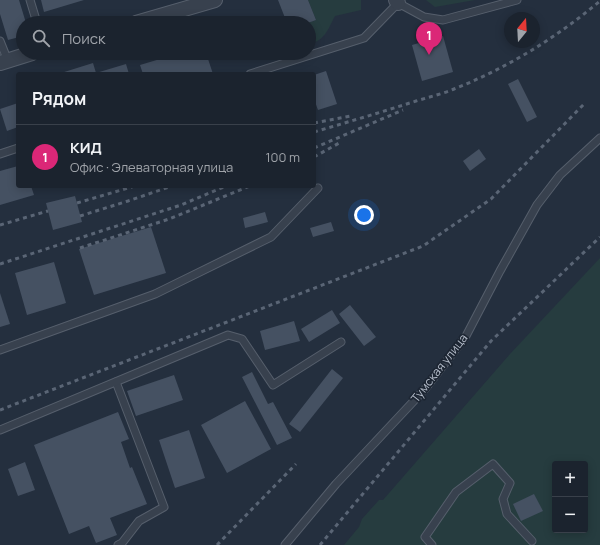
<!DOCTYPE html>
<html lang="ru">
<meta charset="utf-8">
<style>
body{margin:0;font-family:Manrope,sans-serif;background:#242b36;color:#f1f3f6}
.controls{position:absolute;right:12px;bottom:12px;display:grid;overflow:hidden;border-radius:4px;box-shadow:0 2px 10px #0003}
.controls button{width:36px;height:36px;display:grid;place-items:center;padding:0;border:0;border-bottom:1px solid #39404a;background:#1b232e;color:#f1f3f6;font:20px sans-serif}
.compass{position:absolute;left:504px;top:12px;width:36px;height:36px;border-radius:50%;background:#1b232e;box-shadow:0 2px 10px #0003;rotate:18deg}
.you{position:absolute;left:364px;top:215px;width:14px;height:14px;margin:-10px;border:3px solid #fff;border-radius:50%;background:#1a73e8;box-shadow:0 0 0 6px #1a73e833}
.badge{display:grid;place-items:center;width:26px;height:26px;border-radius:50%;background:#db2777;color:#fff;font-size:13px;font-weight:700}
.pin{position:absolute;translate:-50% -33px;filter:drop-shadow(0 1px 2px #0008)}
.pin::after{content:'';position:absolute;top:21px;width:14px;height:12px;background:inherit;clip-path:polygon(0 0,100% 0,50% 100%)}
.list{margin:0;padding:0;list-style:none}
h2{display:flex;justify-content:space-between;align-items:center;height:52px;margin:0;padding:0 16px;font-size:17px}
h2 small{font-size:13px;font-weight:400;color:#a0a4aa}
.list li{display:grid;grid-template-columns:26px 1fr auto;gap:12px;align-items:center;box-sizing:border-box;height:64px;padding:0 16px;border-top:1px solid #39404a}
.list b{display:block;font-size:15px;white-space:nowrap}
.list p{margin:0;font-size:13px;white-space:nowrap;color:#a0a4aa}
.list em{font-size:13px;font-style:normal;color:#a0a4aa}
.icon{flex:none;width:22px;height:22px;fill:none;stroke:currentColor;stroke-width:2;stroke-linecap:round;stroke-linejoin:round}
.map{position:relative;flex:none;width:600px;height:545px;overflow:hidden}
.search{position:absolute;background:#1b232e;box-shadow:0 2px 10px #0003;left:16px;top:16px;width:300px;height:44px;display:flex;align-items:center;gap:10px;box-sizing:border-box;padding:0 14px;border-radius:22px;color:#a0a4aa;font-size:15px}
.panel{position:absolute;background:#1b232e;box-shadow:0 2px 10px #0003;left:16px;top:72px;width:300px;height:116px;border-radius:4px}
.map>svg:first-child{display:block}
</style>
<div class="map">
<svg width="600" height="545" viewBox="0 0 600 545">
<rect width="100%" height="100%" fill="#242f3e"/>
<g fill="#263c3f" fill-rule="evenodd">
<path d="M308 0H361V10L335 16C329 27 324 43 309 43L308 23 316 20Z"/>
<polygon points="426,0 475,0 435,7"/>
<path d="M600 258V545H344L359 527 362 519 379 500H383L510 354ZM555 464H585V530H555Z"/>
</g>
<g fill="#455162">
<polygon points="0,0 19,0 26,23 23,23 23,36 8,40 0,14"/>
<polygon points="41,0 84,0 44,12"/>
<polygon points="278,0 308,0 316,20 308,23 287,23"/>
<polygon points="443,36 453,72 422,81 412,45"/>
<polygon points="180,53 206,53 213,74 143,74 140,65"/>
<polygon points="93,63 96,73 126,64 129,74 61,74 61,73"/>
<polygon points="326,71 337,104 318,110 314,99 314,75"/>
<polygon points="518,79 537,117 527,122 508,84"/>
<polygon points="18,103 18,127 7,131 0,109"/>
<polygon points="479,149 486,159 470,171 463,161"/>
<polygon points="18,166 18,186 31,186 34,195 0,205 0,171"/>
<polygon points="75,196 82,222 53,230 46,203"/>
<polygon points="265,212 268,222 245,228 243,218"/>
<polygon points="331,222 334,231 313,237 310,228"/>
<polygon points="151,227 166,273 94,295 79,249"/>
<polygon points="54,262 66,303 27,315 15,273"/>
<polygon points="0,293 10,324 0,327"/>
<polygon points="350,305 376,337 364,346 339,314"/>
<polygon points="332,310 340,323 309,342 301,329"/>
<polygon points="294,321 300,341 265,350 260,331"/>
<polygon points="332,369 343,378 300,432 289,424"/>
<polygon points="252,372 268,404 273,402 292,438 277,445 242,377"/>
<polygon points="174,375 183,400 136,416 127,391"/>
<polygon points="245,401 271,449 227,473 201,425"/>
<polygon points="118,412 129,439 121,442 130,468 132,467 147,504 110,518 117,535 96,543 89,526 69,534 34,445"/>
<polygon points="189,430 205,478 175,488 159,440"/>
<polygon points="25,462 35,490 18,496 8,469"/>
<polygon points="534,494 543,511 521,521 513,504"/>
</g>
<g fill="none" stroke-linecap="round" stroke-linejoin="round">
<defs>
<g id="lane">
<polyline points="30,0 37,23"/>
<polyline points="0,41 8,61"/>
<polyline points="250,74 364,38 398,3 424,17 443,20 517,0"/>
<polyline points="0,154 18,148"/>
<polyline points="0,350 155,294 271,237 318,188"/>
<polyline points="116,382 164,507 139,521 122,543 118,545"/>
<polyline points="0,430 228,335 242,339 273,385 341,342"/>
<polyline points="285,545 336,484 425,389 466,336 500,271 537,205 560,175 600,138"/>
<polyline points="432,545 425,537 456,492 493,464 510,483 503,499 507,514 532,541"/>
</g>
<g id="street">
<polyline points="396,0 398,3"/>
<polyline points="136,23 215,0"/>
<polyline points="0,63 32,53"/>
</g>
</defs>
<use href="#lane" stroke="#565f6c" stroke-width="9"/>
<use href="#street" stroke="#565f6c" stroke-width="16"/>
<use href="#lane" stroke="#38414e" stroke-width="7"/>
<use href="#street" stroke="#38414e" stroke-width="14"/>
<g stroke="#5a6575" stroke-width="3" stroke-dasharray="4 4" stroke-linecap="butt">
<polyline points="314,123 351,116"/>
<path d="M314 132C348 122 382 112 416 101 429 97 442 94 454 89 507 68 556 38 600 1"/>
<polyline points="314,148 403,110"/>
<polyline points="314,157 341,142"/>
<polyline points="77,203 135,186"/>
<polyline points="80,216 128,201 172,186"/>
<polyline points="0,225 48,211"/>
<polyline points="80,248 169,219 250,186"/>
<polyline points="0,264 181,205 226,186"/>
<polyline points="0,410 423,246 491,199 585,103"/>
<polyline points="217,545 296,464"/>
<polyline points="320,545 491,341 600,237"/>
</g>
</g>
<g text-anchor="middle" dominant-baseline="central" stroke-width="3.5" stroke-linejoin="round" paint-order="stroke">
<g font-size="12" fill="#b4bcc9" stroke="#1d2633">
<text transform="translate(439 368) rotate(-52)">Тумская улица</text>
</g>
</g>
</svg>
<div class="controls">
<button>+</button>
<button>−</button>
</div>
<svg class="compass" viewBox="-18 -18 36 36"><path d="M0-13l5 13h-10z" fill="#e53935"/><path d="M0 13l5-13h-10z" fill="#a0a4aa"/></svg>
<div class="you"></div>
<div class="pin badge" style="left:429px;top:55px">1</div>
<div class="search"><svg class="icon" aria-label="search" viewBox="0 0 24 24"><circle cx="10" cy="10" r="6"/><path d="M15 15l6 6"/></svg>Поиск</div>
<section class="panel">
<h2>Рядом<small></small></h2>
<ul class="list">
<li><span class="badge">1</span><div><b>КИД</b><p>Офис · Элеваторная улица</p></div><em>100 m</em></li>
</ul>
</section>
</div>
